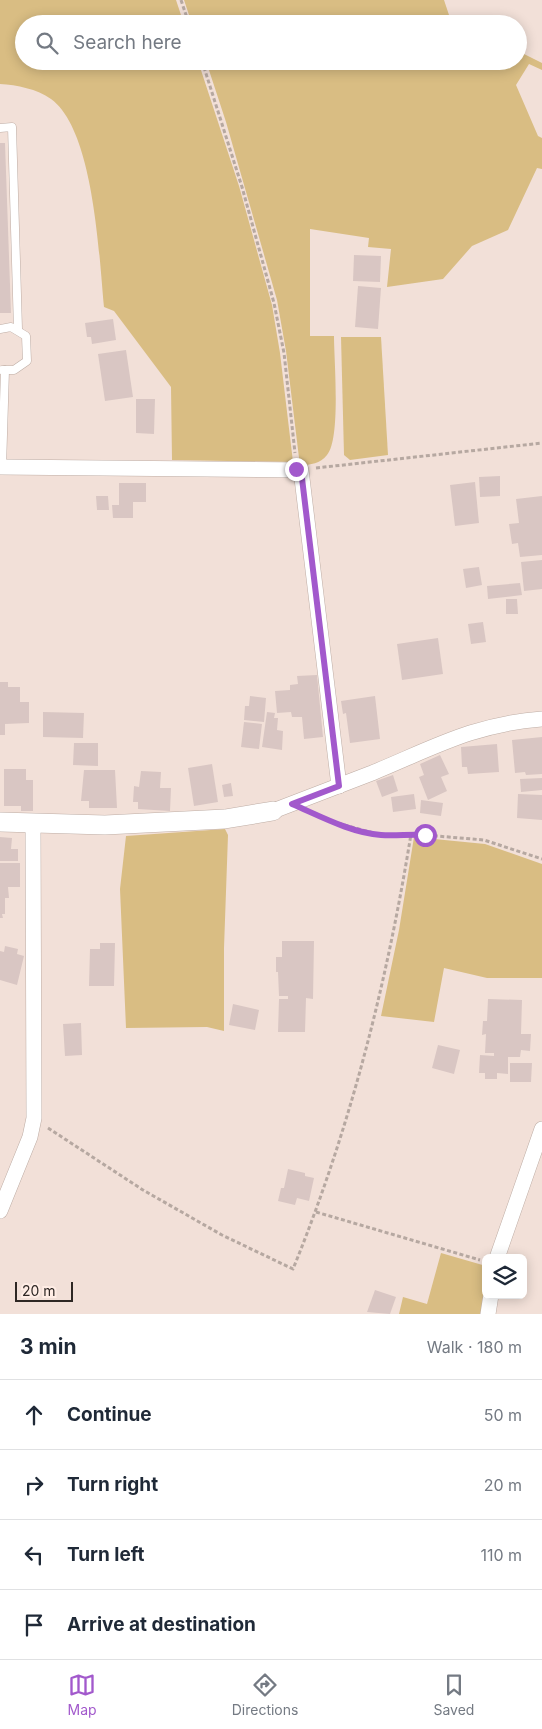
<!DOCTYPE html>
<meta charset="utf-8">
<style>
body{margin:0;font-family:Inter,sans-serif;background:#f2f2f3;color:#1f2937}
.controls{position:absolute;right:15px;bottom:15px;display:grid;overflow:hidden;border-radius:8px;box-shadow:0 2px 12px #0003}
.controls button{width:45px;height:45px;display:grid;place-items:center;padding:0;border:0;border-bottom:1px solid #e0e1e3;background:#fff;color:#1f2937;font:25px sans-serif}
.scale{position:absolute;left:15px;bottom:12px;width:58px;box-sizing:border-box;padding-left:5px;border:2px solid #2e2724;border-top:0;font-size:14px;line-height:18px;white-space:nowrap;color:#2e2724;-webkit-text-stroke:4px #ffede5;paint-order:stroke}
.stop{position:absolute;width:15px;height:15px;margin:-11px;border:4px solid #a259cc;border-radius:50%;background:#fff}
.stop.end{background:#a259cc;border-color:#fff;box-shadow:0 1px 5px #0008}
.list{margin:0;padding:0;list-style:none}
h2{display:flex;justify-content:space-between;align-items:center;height:65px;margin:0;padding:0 20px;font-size:21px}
h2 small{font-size:16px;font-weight:400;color:#747a83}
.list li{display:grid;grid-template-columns:32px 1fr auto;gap:15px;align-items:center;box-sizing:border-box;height:70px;padding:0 20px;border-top:1px solid #e0e1e3}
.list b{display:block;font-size:19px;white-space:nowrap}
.list em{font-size:16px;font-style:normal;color:#747a83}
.icon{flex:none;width:28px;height:28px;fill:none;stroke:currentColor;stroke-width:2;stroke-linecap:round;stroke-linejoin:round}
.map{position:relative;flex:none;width:542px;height:1314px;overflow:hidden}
.search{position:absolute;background:#fff;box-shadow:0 2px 12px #0003;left:15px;right:15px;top:15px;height:55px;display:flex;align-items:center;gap:12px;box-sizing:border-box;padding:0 18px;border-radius:28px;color:#747a83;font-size:19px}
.sheet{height:345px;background:#fff}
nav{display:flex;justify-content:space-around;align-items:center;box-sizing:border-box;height:70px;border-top:1px solid #e0e1e3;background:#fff;font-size:14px;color:#747a83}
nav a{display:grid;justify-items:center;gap:2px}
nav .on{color:#a259cc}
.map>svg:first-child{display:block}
</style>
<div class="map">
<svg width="542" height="1314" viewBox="0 0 542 1314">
<rect width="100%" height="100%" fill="#f2e0d8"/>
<g fill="#d9bd83">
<path d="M0 0H176L184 24H24V61H198L239 186 272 305 280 353 293 462 172 460 171 387 114 311 104 307C99 256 94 130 51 99 37 89 17 85 0 84Z"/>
<polygon points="184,0 444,0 449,15 467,24 192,24"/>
<path d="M518 51 542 63V70L529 64 516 85 538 136 542 138V169L537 168 508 230 472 246 443 279 387 287 391 249 368 247 369 238 310 229V336H334C334 360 341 439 327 455 320 464 311 464 300 466L286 351 277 300 226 122 206 61H518Z"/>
<polygon points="341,337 381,337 388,455 350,460 344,455"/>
<polygon points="225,829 228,835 224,948 224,1031 207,1027 126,1028 120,889 126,836"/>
<polygon points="414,837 485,844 542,864 542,978 487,978 444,968 434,1022 381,1016 399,930"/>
<polygon points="441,1253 486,1266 484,1314 399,1314 403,1297 427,1304"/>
</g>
<g fill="#d9c6c3">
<polygon points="0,143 5,143 11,313 0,313"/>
<polygon points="354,255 381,256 380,282 353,281"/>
<polygon points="358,286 381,288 378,329 355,327"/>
<polygon points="113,319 116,340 92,344 91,337 87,337 85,323"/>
<polygon points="126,350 133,397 105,401 98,354"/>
<polygon points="136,399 155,399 154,434 136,433"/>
<polygon points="500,476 500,496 480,497 479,477"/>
<polygon points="475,482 479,523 455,526 450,485"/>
<polygon points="119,483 146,483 146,502 133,502 133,518 113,518 112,505 119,505"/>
<polygon points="96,496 108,496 109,510 97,510"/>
<polygon points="542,496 542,555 520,557 518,543 512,544 509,524 519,523 516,499"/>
<polygon points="542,560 542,589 524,591 521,562"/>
<polygon points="479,567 482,585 466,588 463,569"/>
<polygon points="520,583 522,595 488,599 487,586"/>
<polygon points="506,599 517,599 518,614 506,614"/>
<polygon points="483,622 486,642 471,644 468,624"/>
<polygon points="438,638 443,674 402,680 397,644"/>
<polygon points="317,675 323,737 304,739 302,717 292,717 291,712 277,713 275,691 290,690 290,685 298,684 297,676"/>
<polygon points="0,682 8,682 8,687 20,687 20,702 29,702 29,723 5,724 5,735 0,735"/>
<polygon points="250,696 266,698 264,722 244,720 245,706 249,706"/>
<polygon points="375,696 380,739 350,743 346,713 343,714 341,701"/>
<polygon points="43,712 84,713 83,738 43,737"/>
<polygon points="267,712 275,713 274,718 278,718 277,730 283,731 282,750 262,747"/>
<polygon points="244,722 262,724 259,749 241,747"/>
<polygon points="542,737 542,774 526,775 525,772 515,773 512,740"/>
<polygon points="74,743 98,743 98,766 73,765"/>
<polygon points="497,744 499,772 468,774 467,767 462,767 461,747"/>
<polygon points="440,755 449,774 441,777 447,791 428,800 419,777 424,775 420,764"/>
<polygon points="212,764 218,802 194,806 188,768"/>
<polygon points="4,769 26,769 26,780 33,780 33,811 21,811 21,806 4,806"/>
<polygon points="84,770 115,770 117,808 89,808 89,801 81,801"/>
<polygon points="141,771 161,772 160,788 171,788 170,811 138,809 138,802 133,802 134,786 139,787"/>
<polygon points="393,775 398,791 382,797 376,781"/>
<polygon points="542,778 542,790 521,792 520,779"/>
<polygon points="231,783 233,796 224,797 222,785"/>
<polygon points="414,794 416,809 393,812 391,797"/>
<polygon points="518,794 542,795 542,820 517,818"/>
<polygon points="421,800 443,803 441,816 420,813"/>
<polygon points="0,837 12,838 11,849 18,849 18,861 0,861"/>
<polygon points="0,863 20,863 20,887 8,887 9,898 5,898 5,914 2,914 3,918 0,918"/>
<polygon points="282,941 314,941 313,999 306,998 305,1032 278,1032 279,999 288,999 288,996 279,996 278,972 276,972 276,957 282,957"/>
<polygon points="100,943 115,943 114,986 89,986 90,949 100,949"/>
<polygon points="5,946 18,949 17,954 24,956 17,985 0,980 0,951 4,952"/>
<polygon points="488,999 522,1000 521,1034 531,1034 530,1051 521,1050 520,1057 508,1057 508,1074 497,1073 497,1079 485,1079 485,1073 479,1073 480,1055 494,1056 494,1053 485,1053 486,1034 482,1035 483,1021 487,1021"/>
<polygon points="233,1004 259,1010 255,1030 229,1025"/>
<polygon points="81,1023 82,1055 65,1056 63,1024"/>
<polygon points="438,1045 460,1050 454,1074 432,1068"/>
<polygon points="510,1063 532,1063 531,1082 510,1082"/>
<polygon points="288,1169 305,1173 305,1176 314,1178 309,1201 297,1198 295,1205 278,1201 281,1188 284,1188"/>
<polygon points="375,1290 396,1297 390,1314 367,1312"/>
</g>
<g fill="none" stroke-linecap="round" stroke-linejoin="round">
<defs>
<g id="service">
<polyline points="0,128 12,127 18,329"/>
<polyline points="0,329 11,327 26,336 27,361 14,370 2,370"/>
<polyline points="2,467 5,370"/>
</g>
<g id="minor">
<polyline points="0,467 301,470 339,786"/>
<path d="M273 811C306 798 339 786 372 773 433 748 474 724 542 719"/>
<polyline points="0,1211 30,1137 34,1118 33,825"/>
<polyline points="497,1258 542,1129"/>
<polyline points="488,1314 491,1295"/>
</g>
<polyline id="tertiary" points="0,822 105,825 225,819 273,811"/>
</defs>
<use href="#service" stroke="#beada5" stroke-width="9"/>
<use href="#minor" stroke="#beada5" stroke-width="16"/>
<use href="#tertiary" stroke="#beada5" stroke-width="20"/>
<g stroke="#b6a8a1" stroke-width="3" stroke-dasharray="4 2.5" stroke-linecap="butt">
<polyline points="181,0 189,24"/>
<polyline points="202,61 242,187 274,303 284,353 295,453"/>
<polyline points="316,468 542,443"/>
<polyline points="314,813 337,823 381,835 425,835 484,840 542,859"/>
<path d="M48 1128 143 1190 222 1235 293 1269C350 1129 387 983 411 834"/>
<polyline points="316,1212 480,1260"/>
</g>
<use href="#service" stroke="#fff" stroke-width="8"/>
<use href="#minor" stroke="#fff" stroke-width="15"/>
<use href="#tertiary" stroke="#fff" stroke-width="19"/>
</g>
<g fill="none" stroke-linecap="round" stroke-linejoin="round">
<path stroke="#a259cc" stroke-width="6" d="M296 469 301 470 339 786 292 804C320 816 351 833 381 835 396 836 411 834 425 835"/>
</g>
</svg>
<div class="controls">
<button><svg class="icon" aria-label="layers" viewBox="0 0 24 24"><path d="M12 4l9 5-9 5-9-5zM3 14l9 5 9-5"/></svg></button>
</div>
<div class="scale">20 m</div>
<div class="stop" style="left:425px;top:835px"></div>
<div class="stop end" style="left:296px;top:469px"></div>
<div class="search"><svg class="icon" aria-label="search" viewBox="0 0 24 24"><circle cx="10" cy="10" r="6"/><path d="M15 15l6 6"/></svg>Search here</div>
</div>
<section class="sheet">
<h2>3 min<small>Walk · 180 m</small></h2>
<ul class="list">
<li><svg class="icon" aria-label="ahead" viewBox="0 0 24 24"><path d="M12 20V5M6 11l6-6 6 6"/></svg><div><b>Continue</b></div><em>50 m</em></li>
<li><svg class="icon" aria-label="right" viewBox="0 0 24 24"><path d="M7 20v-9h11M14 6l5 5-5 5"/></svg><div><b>Turn right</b></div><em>20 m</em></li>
<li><svg class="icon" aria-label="left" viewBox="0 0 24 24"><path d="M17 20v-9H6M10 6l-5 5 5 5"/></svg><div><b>Turn left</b></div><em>110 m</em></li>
<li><svg class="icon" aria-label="arrive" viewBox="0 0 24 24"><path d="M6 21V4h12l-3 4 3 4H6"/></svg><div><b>Arrive at destination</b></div></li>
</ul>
</section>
<nav>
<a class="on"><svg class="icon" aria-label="map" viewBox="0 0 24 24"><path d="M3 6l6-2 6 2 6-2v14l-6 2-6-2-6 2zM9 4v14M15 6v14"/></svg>Map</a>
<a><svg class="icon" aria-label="directions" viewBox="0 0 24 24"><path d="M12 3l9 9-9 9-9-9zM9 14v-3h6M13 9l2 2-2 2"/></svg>Directions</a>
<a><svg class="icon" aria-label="saved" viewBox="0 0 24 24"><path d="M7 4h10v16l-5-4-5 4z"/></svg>Saved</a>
</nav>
